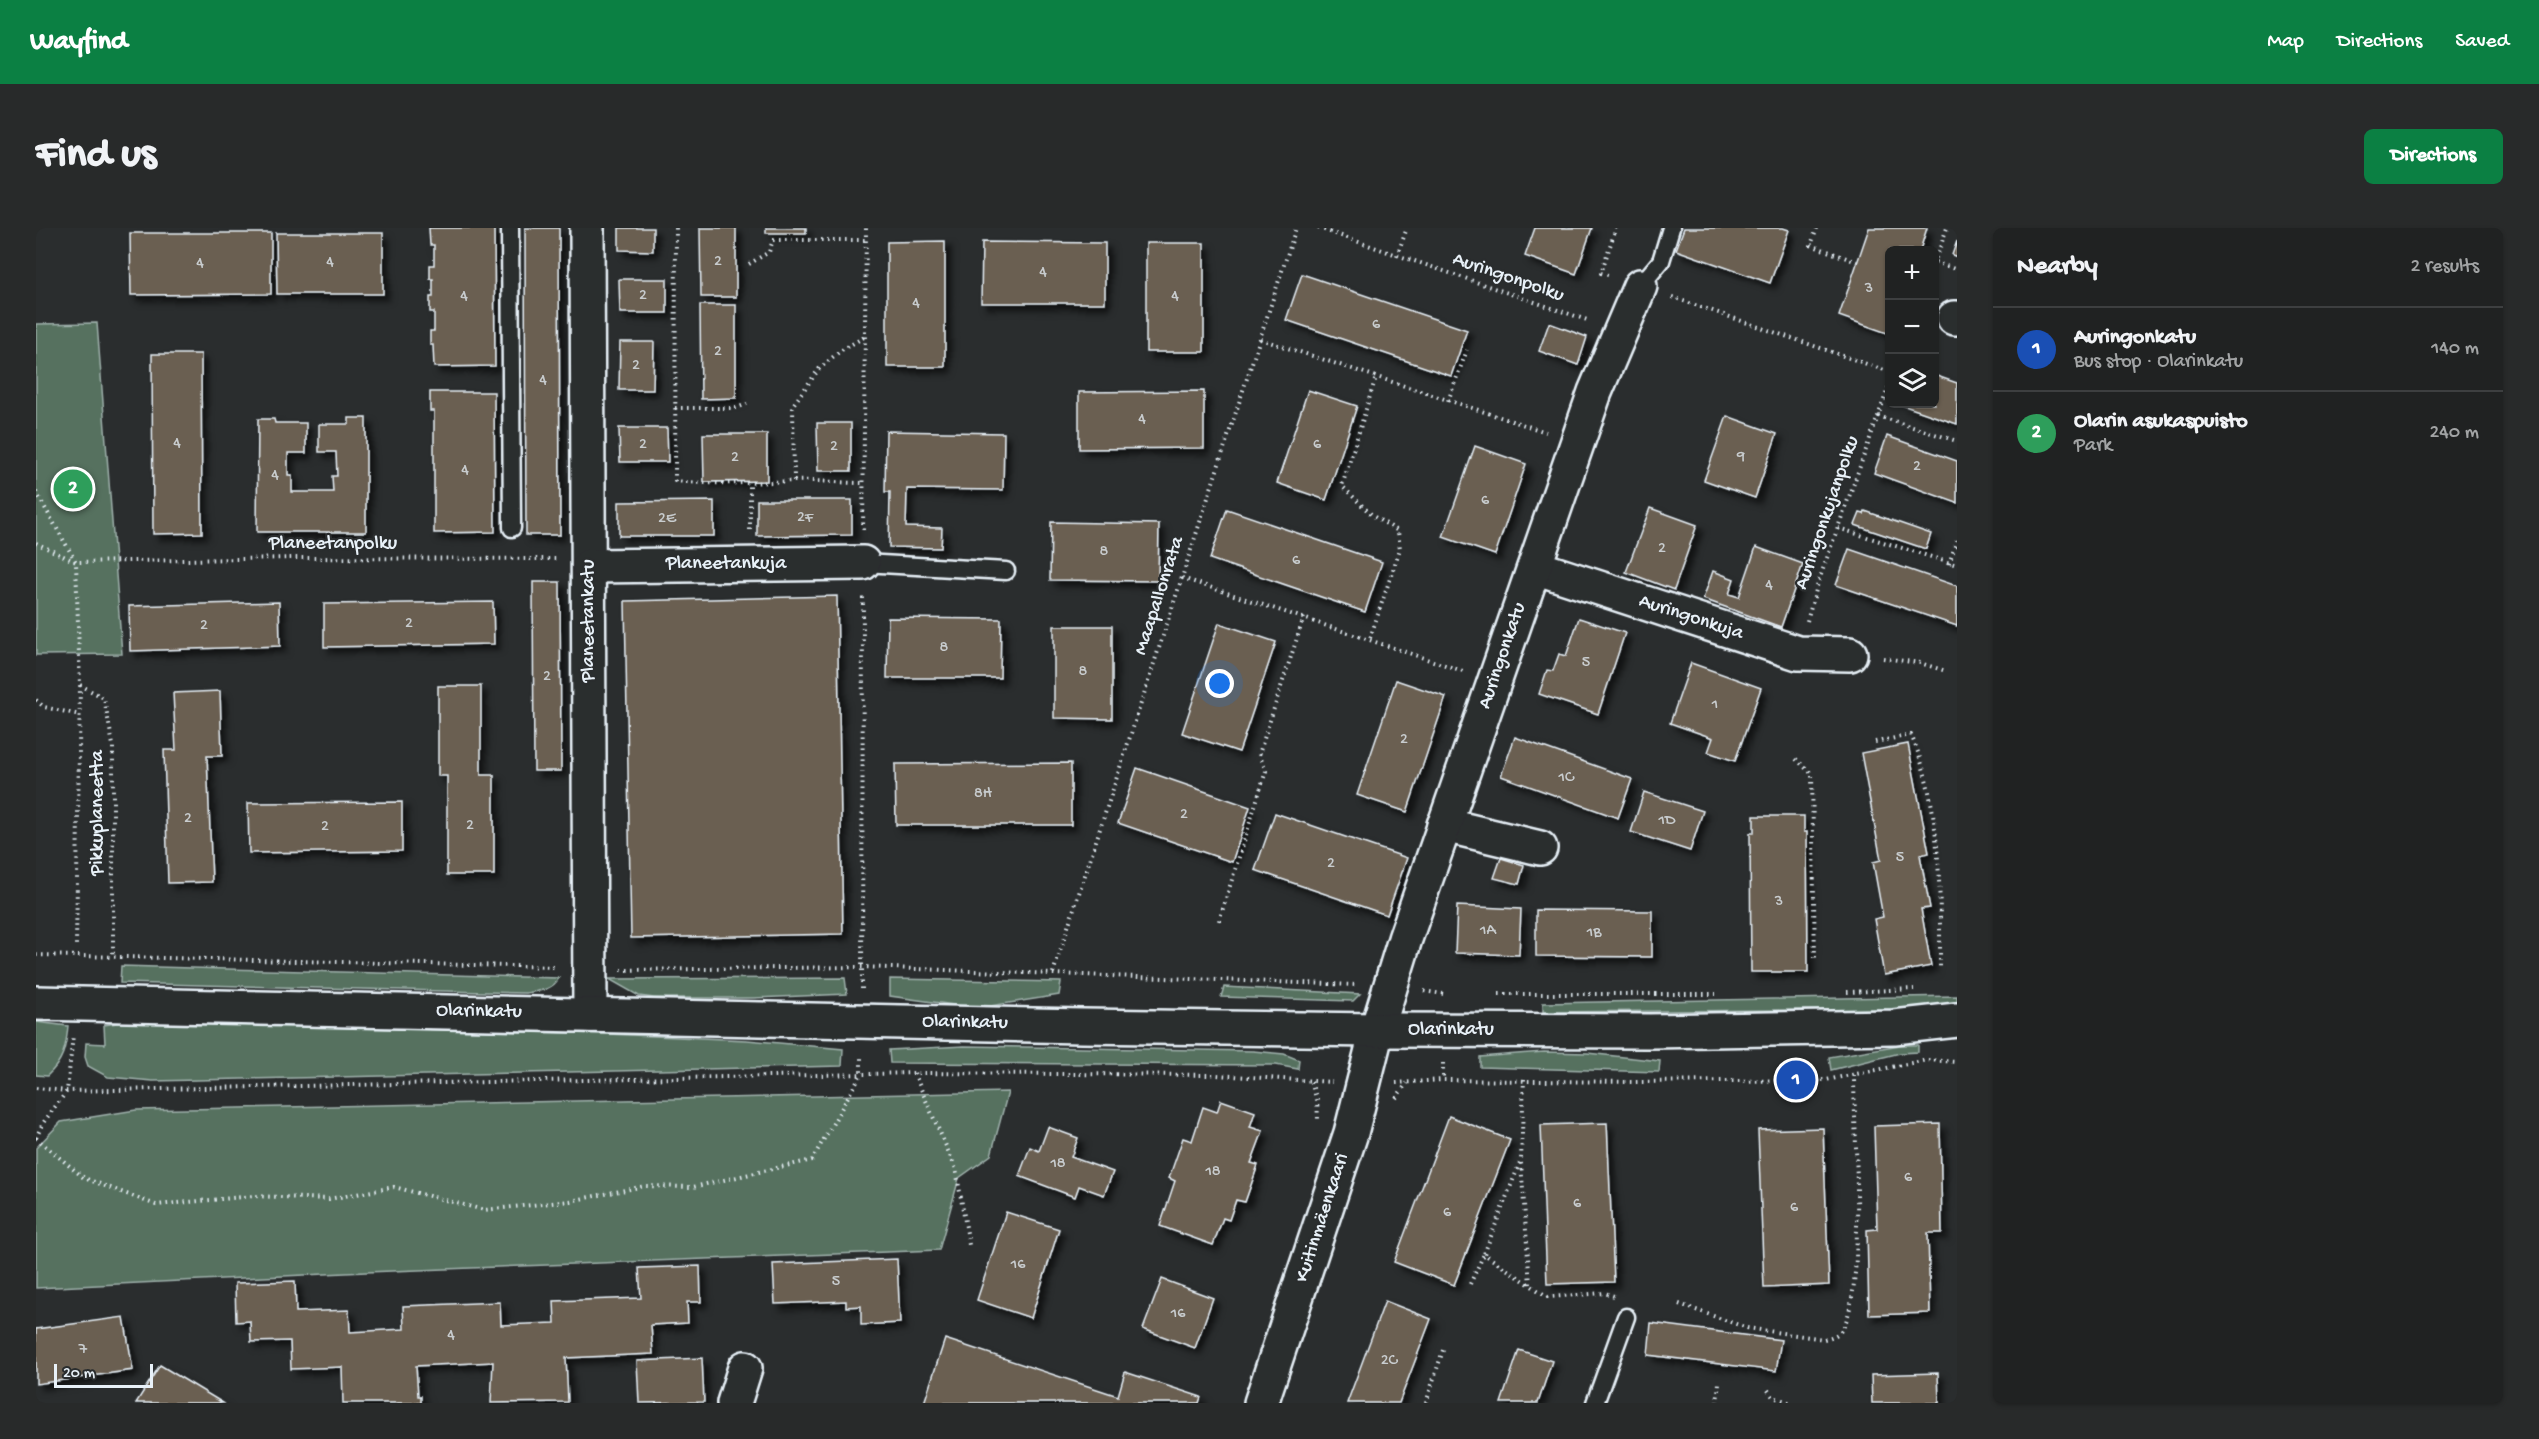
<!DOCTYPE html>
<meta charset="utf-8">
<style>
body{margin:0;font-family:"Gochi Hand",sans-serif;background:#282a2a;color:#f1f3f6}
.controls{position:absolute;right:18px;top:18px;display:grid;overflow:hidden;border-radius:9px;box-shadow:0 2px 4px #0004}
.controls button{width:54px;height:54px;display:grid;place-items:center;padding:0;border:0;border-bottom:2px solid #3d3f40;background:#202222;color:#f1f3f6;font:30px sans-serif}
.scale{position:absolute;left:18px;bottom:15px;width:99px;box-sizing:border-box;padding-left:6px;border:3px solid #e8f1f8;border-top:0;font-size:16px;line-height:21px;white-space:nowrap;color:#e8f1f8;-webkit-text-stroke:4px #2a2d2e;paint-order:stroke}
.you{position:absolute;left:1184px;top:456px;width:21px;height:21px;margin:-15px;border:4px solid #fff;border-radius:50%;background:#1a73e8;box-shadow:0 0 0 9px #1a73e833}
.badge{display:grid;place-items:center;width:39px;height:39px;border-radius:50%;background:#0b8043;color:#fff;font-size:20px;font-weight:700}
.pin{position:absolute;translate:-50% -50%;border:3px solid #fff;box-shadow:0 2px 6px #0006}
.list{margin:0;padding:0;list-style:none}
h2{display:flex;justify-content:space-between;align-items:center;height:78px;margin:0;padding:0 24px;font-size:26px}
h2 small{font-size:20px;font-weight:400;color:#a2a4a5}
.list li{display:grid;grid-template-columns:39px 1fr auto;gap:18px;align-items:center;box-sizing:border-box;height:84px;padding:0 24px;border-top:2px solid #3d3f40}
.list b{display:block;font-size:22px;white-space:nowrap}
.list p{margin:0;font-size:20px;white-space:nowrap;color:#a2a4a5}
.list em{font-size:20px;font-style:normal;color:#a2a4a5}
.icon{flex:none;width:33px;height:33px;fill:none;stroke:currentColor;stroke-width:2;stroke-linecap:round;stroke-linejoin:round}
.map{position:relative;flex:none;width:1921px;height:1175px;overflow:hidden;border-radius:9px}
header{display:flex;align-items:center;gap:36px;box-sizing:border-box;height:84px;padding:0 30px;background:#0b8043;color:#fff}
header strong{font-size:28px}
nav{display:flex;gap:33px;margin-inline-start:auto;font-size:21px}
.intro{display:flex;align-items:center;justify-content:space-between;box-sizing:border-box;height:144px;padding:0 36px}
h1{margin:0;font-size:42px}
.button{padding:15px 27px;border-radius:9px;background:#0b8043;color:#fff;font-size:21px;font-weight:700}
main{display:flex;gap:36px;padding:0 36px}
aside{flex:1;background:#202222;border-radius:9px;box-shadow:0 2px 4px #0004}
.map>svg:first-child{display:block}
</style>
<header>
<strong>Wayfind</strong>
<nav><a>Map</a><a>Directions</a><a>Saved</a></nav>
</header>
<div class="intro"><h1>Find us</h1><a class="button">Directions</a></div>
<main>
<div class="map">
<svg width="1921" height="1175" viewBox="0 0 1921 1175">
<defs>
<filter id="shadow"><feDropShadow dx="5.5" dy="5.5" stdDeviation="3" flood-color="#0009"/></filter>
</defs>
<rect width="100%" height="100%" fill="#2a2d2e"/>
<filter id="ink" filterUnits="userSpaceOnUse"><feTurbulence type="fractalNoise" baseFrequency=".0167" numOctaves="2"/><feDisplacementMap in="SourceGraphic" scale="12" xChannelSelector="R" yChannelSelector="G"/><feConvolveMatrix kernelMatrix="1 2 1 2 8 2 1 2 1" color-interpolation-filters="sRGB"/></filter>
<g filter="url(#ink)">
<g fill="#56715f" stroke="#9fb1ac" stroke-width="1.5">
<polygon points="61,95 86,426 0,427 0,96"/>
<path d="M85 738 523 750C516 763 502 763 489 765L84 755Z"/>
<polygon points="809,750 811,766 718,770 618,770 603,768 573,751"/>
<polygon points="854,751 1025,754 1023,767 954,778 933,779 854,768"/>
<polygon points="1188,759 1324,766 1317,773 1185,769"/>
<polygon points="1921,768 1921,779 1893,781 1507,784 1507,775"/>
<path d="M0 794 32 798C30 820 27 833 11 848L0 847Z"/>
<polygon points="87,794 571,806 711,812 807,821 806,838 117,853 72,849 52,838 49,829 50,815 69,816 68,797"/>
<polygon points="1864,817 1882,817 1882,824 1864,825 1795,842 1793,829"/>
<polygon points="928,818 1217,823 1248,826 1263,832 1262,841 1240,837 854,835 853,822"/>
<polygon points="1508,824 1551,825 1624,833 1623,844 1444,839 1444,829"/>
<polygon points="972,864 955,927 923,950 903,1022 330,1044 0,1060 0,920 25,894 100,882"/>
</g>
<g fill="#6a5e51" stroke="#e8f1f8" stroke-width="1.5" filter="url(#shadow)">
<polygon points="393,0 458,0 459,138 398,139 397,117 394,117 394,103 398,103 398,84 394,84 394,69 397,69 397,51 394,51 394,37 398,37 398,17 394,17"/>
<polygon points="489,0 523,0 524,307 490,307"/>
<polygon points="583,0 617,0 617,23 583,22"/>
<polygon points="664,0 700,0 700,69 665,69"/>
<rect x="730" y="0" width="40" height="5"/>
<polygon points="1499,0 1556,0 1540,46 1489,28"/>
<polygon points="1648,0 1747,0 1753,2 1734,55 1640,22"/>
<polygon points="1833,0 1891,0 1884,22 1854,22 1854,106 1803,88"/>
<polygon points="94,5 235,5 235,66 95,67"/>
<polygon points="240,5 347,5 347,66 241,66"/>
<polygon points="909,13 909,139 851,139 851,14"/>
<polygon points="1921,13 1921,29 1916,27"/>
<polygon points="946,14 1069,15 1069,75 945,75"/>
<rect x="1110" y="15" width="58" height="109"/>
<polygon points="1266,46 1431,102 1415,148 1250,92"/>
<polygon points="583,51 631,51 631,85 584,85"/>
<polygon points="664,77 700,77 700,170 665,171"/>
<polygon points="1513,95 1551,109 1542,137 1503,123"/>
<polygon points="584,114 618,114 617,162 583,162"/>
<polygon points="116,126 165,126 166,305 117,306"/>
<polygon points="1898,147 1921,155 1921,196 1863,176 1898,176"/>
<polygon points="1272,162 1321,178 1290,272 1241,255"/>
<polygon points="1168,163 1168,220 1043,221 1043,164"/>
<polygon points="394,164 458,164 459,304 398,305 398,183 394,183"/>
<polygon points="1691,188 1741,206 1719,270 1668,252"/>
<polygon points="313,190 330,190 330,304 221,304 222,191 238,191 239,195 270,195 270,225 252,225 252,247 256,247 256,264 297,264 296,248 301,248 300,224 283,224 283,196 313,196"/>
<polygon points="781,195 815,195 815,243 782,243"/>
<polygon points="583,200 631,200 632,234 584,234"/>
<polygon points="850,203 968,205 967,262 871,261 870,299 906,300 905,320 853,319 854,264 849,264"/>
<polygon points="667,206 731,206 731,253 668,254"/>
<polygon points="1851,208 1921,233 1921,275 1838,245"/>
<polygon points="1439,218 1490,236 1459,327 1407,309"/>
<polygon points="721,272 816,272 816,307 721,308"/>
<polygon points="678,273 678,308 583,308 583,274"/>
<polygon points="1614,280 1661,297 1638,362 1590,344"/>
<polygon points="1191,281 1346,334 1329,384 1174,331"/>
<polygon points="1829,283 1895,306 1890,321 1819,297 1824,285 1828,286"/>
<polygon points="1015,294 1123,296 1122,353 1014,352"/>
<polygon points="1720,319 1767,336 1745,399 1667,371 1677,343 1698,351 1693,366 1703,369"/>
<polygon points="1813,321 1921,358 1921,398 1800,357"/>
<polygon points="497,354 524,354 525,543 498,543"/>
<polygon points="801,368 807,706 595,710 589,373"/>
<polygon points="243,374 244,418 94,423 93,378"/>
<polygon points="457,374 458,416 288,419 288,376"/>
<polygon points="852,390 965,391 964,450 851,450"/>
<polygon points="1543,390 1589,405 1562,486 1503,466 1511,442 1517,443 1523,426 1530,428"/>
<polygon points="1183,395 1240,414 1203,524 1146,505"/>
<polygon points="1018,398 1076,398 1076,491 1018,490"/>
<polygon points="1655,435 1725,460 1699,533 1672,524 1677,510 1634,495"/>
<polygon points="1360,452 1410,469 1371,584 1321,567"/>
<polygon points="402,458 445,458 445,547 458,547 458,647 411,647 411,548 402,548"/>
<polygon points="184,463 186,528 171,528 176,654 132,655 128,522 140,522 137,465"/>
<polygon points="1479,509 1596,551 1582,590 1465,548"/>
<polygon points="1872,516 1893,625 1884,627 1894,680 1885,681 1895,738 1848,747 1838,691 1847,689 1837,634 1845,632 1825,525"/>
<polygon points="1035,535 1035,597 860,597 859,536"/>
<polygon points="1101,540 1214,579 1196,634 1082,595"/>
<polygon points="1608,564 1667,583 1654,623 1595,604"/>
<polygon points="366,574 366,623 213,625 212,575"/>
<polygon points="1239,585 1371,630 1351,687 1219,642"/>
<polygon points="1718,588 1768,588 1768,604 1771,604 1772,744 1715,744 1714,605 1718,605"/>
<polygon points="1465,630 1488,637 1483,656 1458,650"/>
<polygon points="1421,678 1485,681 1483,727 1419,725"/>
<polygon points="1500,682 1616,683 1616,729 1500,728"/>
<polygon points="1185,872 1219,884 1214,899 1227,903 1215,935 1222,937 1209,974 1200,972 1193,992 1187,990 1177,1017 1124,998 1139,953 1133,950 1147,910 1156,913 1167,879 1181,884"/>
<polygon points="1413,888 1474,912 1418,1057 1358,1034"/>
<polygon points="1571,895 1578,1054 1511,1056 1505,897"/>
<polygon points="1904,896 1906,1005 1892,1005 1894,1085 1833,1087 1831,1002 1841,1001 1838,898"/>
<polygon points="1012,899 1042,910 1035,929 1077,944 1068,967 1043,958 1039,969 983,948 994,919 1003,923"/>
<polygon points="1787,900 1793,1057 1728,1060 1722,902"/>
<polygon points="970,984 1023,1001 995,1090 941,1072"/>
<polygon points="861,1031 864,1095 825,1097 825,1078 810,1079 810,1073 739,1076 737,1036"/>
<polygon points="664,1038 665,1074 651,1074 652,1095 615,1097 617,1126 530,1130 532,1174 455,1175 457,1134 380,1138 382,1168 385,1168 385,1175 307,1175 306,1139 255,1141 254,1113 215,1114 214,1093 200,1094 199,1055 259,1053 260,1084 313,1082 314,1104 368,1101 367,1078 464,1074 465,1097 519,1095 518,1073 605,1070 603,1040"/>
<polygon points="1126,1051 1177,1070 1159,1120 1107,1101"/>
<polygon points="1349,1073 1395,1091 1363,1175 1311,1175"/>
<polygon points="88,1089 97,1142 0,1156 0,1101"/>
<polygon points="1615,1095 1745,1112 1740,1143 1612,1127"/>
<polygon points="909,1111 1082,1168 1089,1144 1165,1169 1163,1175 888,1175"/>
<polygon points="1483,1122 1516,1133 1502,1175 1465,1175"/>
<polygon points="666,1130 668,1174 603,1175 601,1133"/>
<polygon points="124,1137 187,1175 100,1175"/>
<polygon points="1902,1145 1903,1175 1836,1175 1835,1147"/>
</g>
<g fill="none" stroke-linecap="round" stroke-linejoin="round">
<defs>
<g id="service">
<polyline points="474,0 476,300"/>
<polyline points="1604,58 1625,33 1635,0"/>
<polyline points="827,335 970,343"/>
<polyline points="1559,1175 1590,1089"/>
</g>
<g id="minor">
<polyline points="551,0 554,787"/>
<polyline points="1918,90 1921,90"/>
<polyline points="553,338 827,335"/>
<polyline points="1499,339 1762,425 1814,426"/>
<polyline points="1408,597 1504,620"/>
<polyline points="1341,802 1369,711 1559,164 1604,58"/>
<polyline points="698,1175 709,1140"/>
</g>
<polyline id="tertiary" points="1225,1175 1315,905 1341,802"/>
<polyline id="secondary" points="0,775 1046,798 1341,802 1614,803 1858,799 1921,792"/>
</defs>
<use href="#service" stroke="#e8f1f8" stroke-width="21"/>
<use href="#minor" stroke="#e8f1f8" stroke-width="38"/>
<use href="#tertiary" stroke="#e8f1f8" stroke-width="38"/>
<use href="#secondary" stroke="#e8f1f8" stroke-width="38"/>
<g stroke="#e8f1f8" stroke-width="4" stroke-dasharray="1.5 4.5" stroke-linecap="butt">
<path d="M640 0 639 253C679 257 717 255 757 253 780 252 804 255 827 255"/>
<polyline points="1282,0 1554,93"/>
<polyline points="1781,0 1775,17 1821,34"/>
<polyline points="1361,28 1371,0"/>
<polyline points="1899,34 1921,42"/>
<polyline points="713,36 733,24 737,12 830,12"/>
<polyline points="1898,36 1911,0"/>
<polyline points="1572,47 1565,45 1580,0"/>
<polyline points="1636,69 1854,144"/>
<polyline points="1224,111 1510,204"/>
<polyline points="1412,173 1431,122"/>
<polyline points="639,180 700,180 711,176"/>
<polyline points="1842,188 1921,213"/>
<polyline points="758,253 757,177 783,141 804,123 828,109"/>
<polyline points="0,264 40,334 44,457 40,718"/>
<polyline points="1802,300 1921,337"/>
<polyline points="714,302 714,256"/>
<polyline points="827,302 830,0"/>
<polyline points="0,315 40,334 257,330 520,331"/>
<polyline points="1913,336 1921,312"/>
<polyline points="1146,350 1427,443"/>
<polyline points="1771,393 1782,355 1854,155"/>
<polyline points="1334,410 1364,321 1362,303 1337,288 1306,258 1340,149"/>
<polyline points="1847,430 1884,435 1910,443"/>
<polyline points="44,457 68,470 77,517 77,727"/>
<polyline points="0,472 8,479 44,487"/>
<path d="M1839 514 1875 507C1906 576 1904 665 1904 739"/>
<polyline points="1760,531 1776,546 1779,734"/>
<polyline points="1183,693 1230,543 1223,526 1268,389"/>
<polyline points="0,727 521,739"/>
<polyline points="585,742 826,739 1321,757"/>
<polyline points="1017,745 1260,0"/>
<polyline points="826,761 827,367"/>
<polyline points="1388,763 1407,766"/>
<polyline points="1811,764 1878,761"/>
<polyline points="1463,766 1680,766"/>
<polyline points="1407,835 1407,852"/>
<polyline points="878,845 920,941 933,1017"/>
<polyline points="1488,851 1485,932 1448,1026 1512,1069 1569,1065 1578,1068"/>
<polyline points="1275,854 1281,872 1282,891"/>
<polyline points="1360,855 1407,852 1596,854 1790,852 1891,832 1921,834"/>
<polyline points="0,860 31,863 878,845 1180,847 1296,854"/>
<polyline points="1360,870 1371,855"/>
<polyline points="0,910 48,950 120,977 218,968 293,971 358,959 448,982 534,973 609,958 657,959 776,932 825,846 825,826"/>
<polyline points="0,910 7,895 31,863 37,807"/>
<polyline points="1485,935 1494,1057"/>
<polyline points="1434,1056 1448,1026"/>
<path d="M1643 1076 1711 1100 1788 1111C1796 1109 1803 1107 1807 1100 1830 1059 1818 901 1818 847"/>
<polyline points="1732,1162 1737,1169 1756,1175"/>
<polyline points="1390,1175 1408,1119"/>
<polyline points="1681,1175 1683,1155"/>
</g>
<use href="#service" stroke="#2a2d2e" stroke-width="16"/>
<use href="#minor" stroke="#2a2d2e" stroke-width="33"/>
<use href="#tertiary" stroke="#2a2d2e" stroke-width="33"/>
<use href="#secondary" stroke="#2a2d2e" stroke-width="33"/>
</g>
</g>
<g text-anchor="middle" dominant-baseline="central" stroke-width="4.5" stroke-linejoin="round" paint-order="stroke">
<g font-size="16" fill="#c8ccce">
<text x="682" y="34">2</text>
<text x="294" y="35">4</text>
<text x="164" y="36">4</text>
<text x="1007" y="45">4</text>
<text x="1833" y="61">3</text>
<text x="607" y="68">2</text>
<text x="428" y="69">4</text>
<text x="1139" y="69">4</text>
<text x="880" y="76">4</text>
<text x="1340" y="97">6</text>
<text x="682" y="124">2</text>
<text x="600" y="138">2</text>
<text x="507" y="153">4</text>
<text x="1106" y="192">4</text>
<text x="141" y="216">4</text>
<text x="607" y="217">2</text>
<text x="1281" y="217">6</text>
<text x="798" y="219">2</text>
<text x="1705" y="229">9</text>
<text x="699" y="230">2</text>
<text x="1881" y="239">2</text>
<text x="429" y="243">4</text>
<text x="239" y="248">4</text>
<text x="1449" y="273">6</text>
<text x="769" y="290">2F</text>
<text x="631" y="291">2E</text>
<text x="1626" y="321">2</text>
<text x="1068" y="324">8</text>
<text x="1260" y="333">6</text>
<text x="1733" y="358">4</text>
<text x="373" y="396">2</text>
<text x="168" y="398">2</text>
<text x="908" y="420">8</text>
<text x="1550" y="435">5</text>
<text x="1047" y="444">8</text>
<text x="511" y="449">2</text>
<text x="1679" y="477">1</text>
<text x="1368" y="512">2</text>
<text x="1530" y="550">1C</text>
<text x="947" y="566">8H</text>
<text x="1148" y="587">2</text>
<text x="152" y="591">2</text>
<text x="1631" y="593">1D</text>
<text x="434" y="598">2</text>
<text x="289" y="599">2</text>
<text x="1864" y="630">5</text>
<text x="1295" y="636">2</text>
<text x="1743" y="674">3</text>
<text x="1452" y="703">1A</text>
<text x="1558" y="705">1B</text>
<text x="1022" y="936">18</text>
<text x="1177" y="944">18</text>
<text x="1872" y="950">6</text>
<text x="1541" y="976">6</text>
<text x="1758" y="980">6</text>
<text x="1411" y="985">6</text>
<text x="982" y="1037">16</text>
<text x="800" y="1054">5</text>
<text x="1142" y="1086">16</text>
<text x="415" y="1108">4</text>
<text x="47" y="1122">7</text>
<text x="1353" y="1133">2C</text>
</g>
<g font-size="20" fill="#e8f1f8" stroke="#2a2d2e">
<text transform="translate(1472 50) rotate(19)">Auringonpolku</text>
<text transform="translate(1792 285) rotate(-71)">Auringonkujanpolku</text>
<text x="297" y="316">Planeetanpolku</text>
<text x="690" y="336">Planeetankuja</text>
<text transform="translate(1124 368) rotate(-72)">Maapallonrata</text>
<text transform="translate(1655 390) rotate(18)">Auringonkuja</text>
<text transform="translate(553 393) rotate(-90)">Planeetankatu</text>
<text transform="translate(1467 428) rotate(-71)">Auringonkatu</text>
<text transform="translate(62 585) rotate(-90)">Pikkuplaneetta</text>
<text transform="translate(443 784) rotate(1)">Olarinkatu</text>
<text transform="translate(929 795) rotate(1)">Olarinkatu</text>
<text x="1415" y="802">Olarinkatu</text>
<text transform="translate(1287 990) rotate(-72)">Kuitinmäenkaari</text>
</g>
</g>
</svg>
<div class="controls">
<button>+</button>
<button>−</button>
<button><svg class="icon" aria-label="layers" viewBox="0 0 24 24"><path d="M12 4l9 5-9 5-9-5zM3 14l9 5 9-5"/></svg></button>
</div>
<div class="scale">20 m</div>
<div class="you"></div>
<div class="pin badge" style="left:1760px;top:852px;background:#1a4fb4">1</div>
<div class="pin badge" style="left:37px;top:261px;background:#2e9e5b">2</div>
</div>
<aside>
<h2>Nearby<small>2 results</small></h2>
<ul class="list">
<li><span class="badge" style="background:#1a4fb4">1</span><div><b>Auringonkatu</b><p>Bus stop · Olarinkatu</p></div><em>140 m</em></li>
<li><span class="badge" style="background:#2e9e5b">2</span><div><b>Olarin asukaspuisto</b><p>Park</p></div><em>240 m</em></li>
</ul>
</aside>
</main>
